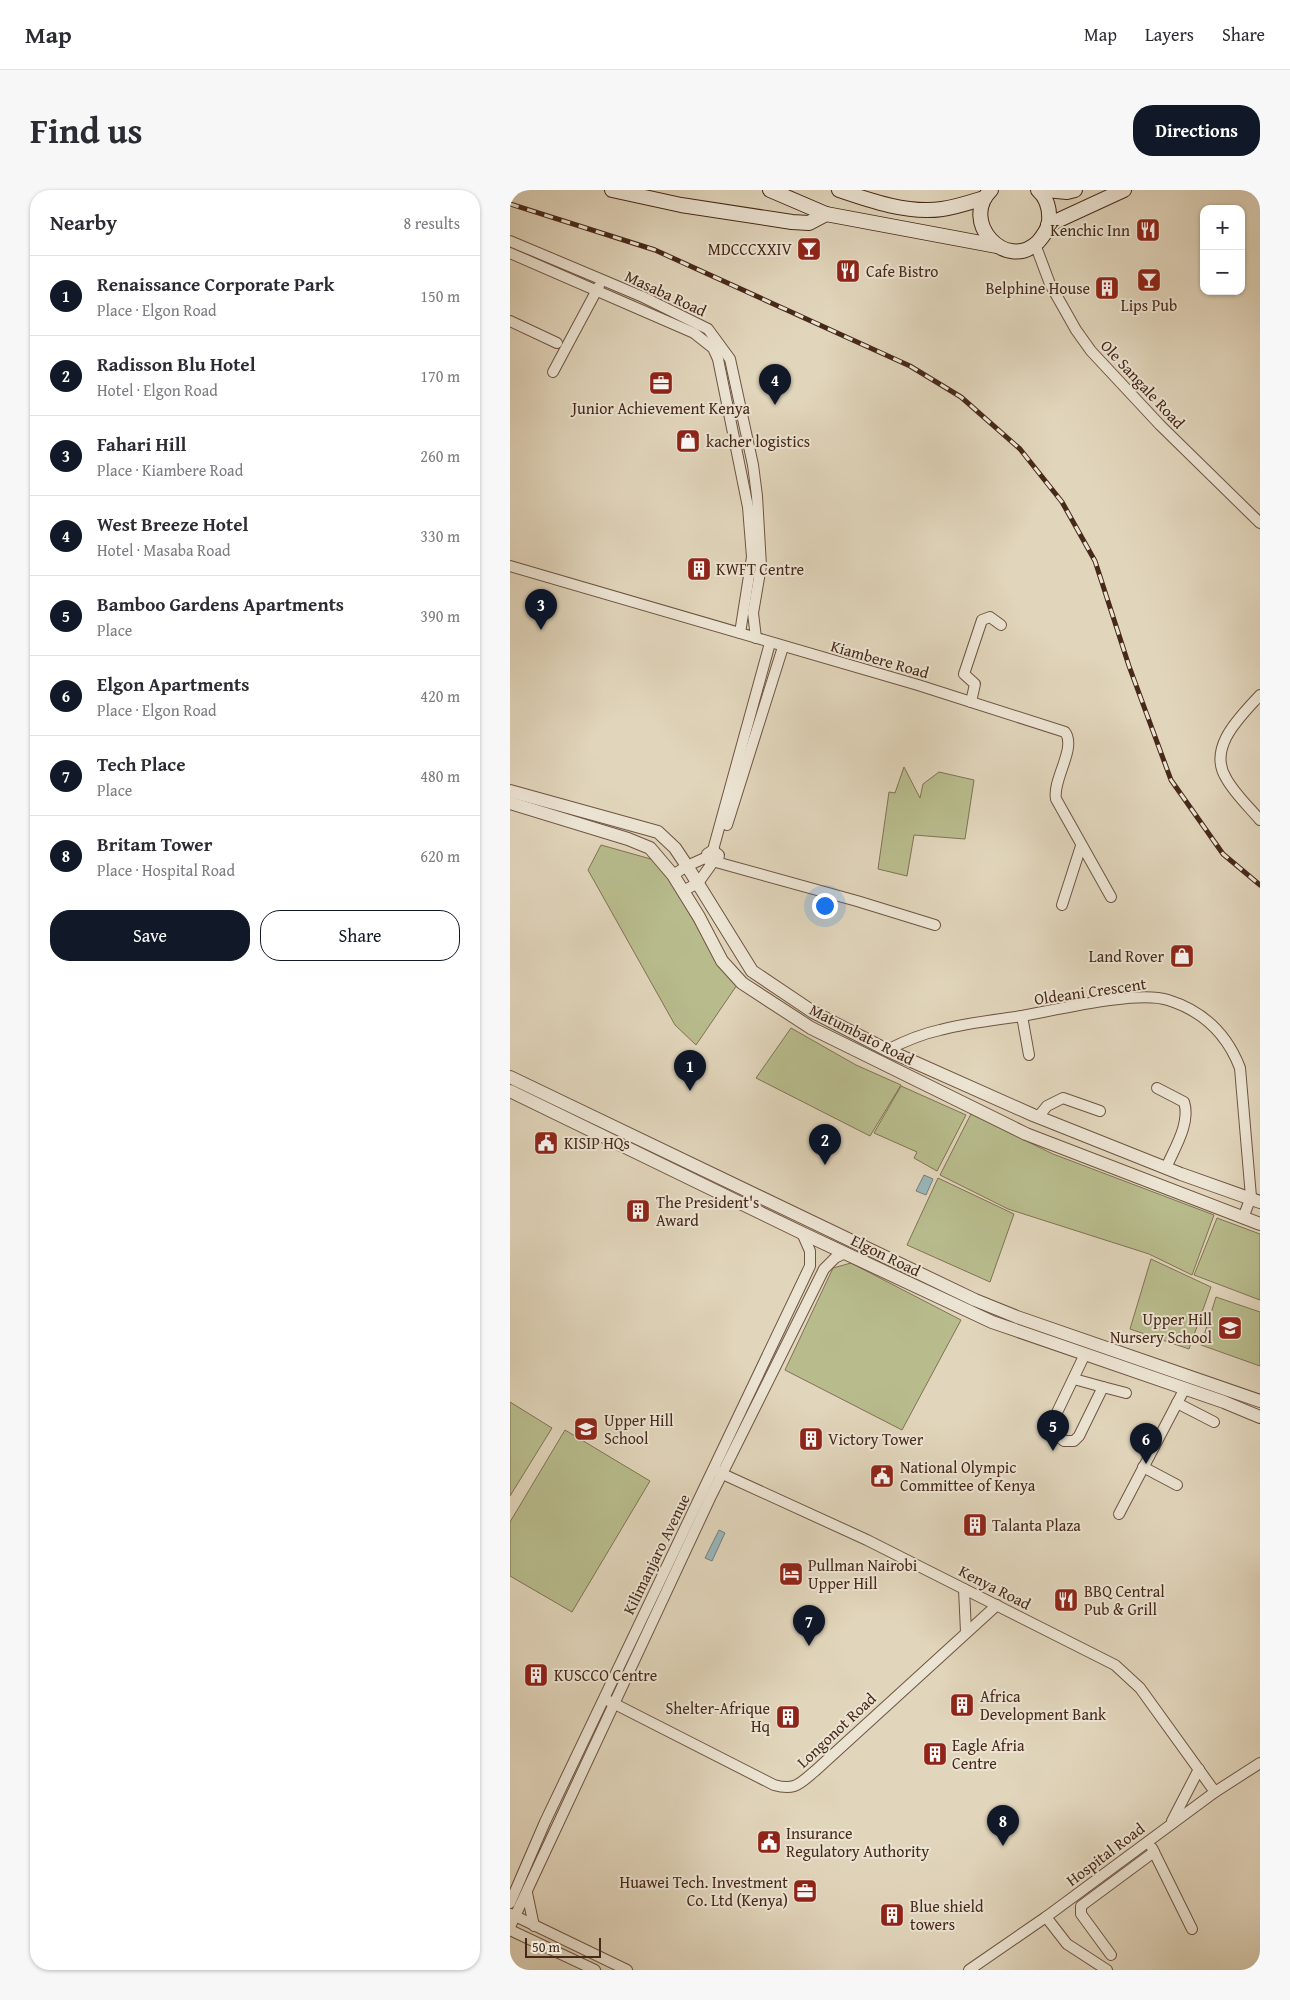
<!DOCTYPE html>
<meta charset="utf-8">
<style>
body{margin:0;font-family:"Gentium Book Plus",serif;background:#f7f7f7;color:#2b2b33}
.controls{position:absolute;right:15px;top:15px;display:grid;overflow:hidden;border-radius:10px;box-shadow:0 1px 4px #0004}
.controls button{width:45px;height:45px;display:grid;place-items:center;padding:0;border:0;border-bottom:1px solid #e1e1e2;background:#fff;color:#2b2b33;font:25px sans-serif}
.scale{position:absolute;left:15px;bottom:12px;width:76px;box-sizing:border-box;padding-left:5px;border:2px solid #472919;border-top:0;font-size:14px;line-height:18px;white-space:nowrap;color:#472919;-webkit-text-stroke:4px #ece4d3;paint-order:stroke}
.you{position:absolute;left:314px;top:715px;width:18px;height:18px;margin:-12px;border:4px solid #fff;border-radius:50%;background:#1a73e8;box-shadow:0 0 0 8px #1a73e833}
.badge{display:grid;place-items:center;width:32px;height:32px;border-radius:50%;background:#111827;color:#fff;font-size:16px;font-weight:700}
.pin{position:absolute;translate:-50% -41px;filter:drop-shadow(0 1px 2px #0008)}
.pin::after{content:'';position:absolute;top:26px;width:18px;height:15px;background:inherit;clip-path:polygon(0 0,100% 0,50% 100%)}
.list{margin:0;padding:0;list-style:none}
h2{display:flex;justify-content:space-between;align-items:center;height:65px;margin:0;padding:0 20px;font-size:21px}
h2 small{font-size:16px;font-weight:400;color:#7c7c81}
.list li{display:grid;grid-template-columns:32px 1fr auto;gap:15px;align-items:center;box-sizing:border-box;height:80px;padding:0 20px;border-top:1px solid #e1e1e2}
.list b{display:block;font-size:19px;white-space:nowrap}
.list p{margin:0;font-size:16px;white-space:nowrap;color:#7c7c81}
.list em{font-size:16px;font-style:normal;color:#7c7c81}
.actions{display:flex;gap:10px;padding:15px 20px}
.actions a{flex:1;padding:11px 0;border:1px solid #111827;border-radius:20px;text-align:center;font-size:18px;color:#111827}
.actions .main{background:#111827;color:#fff}
.map{position:relative;flex:none;width:750px;height:1780px;overflow:hidden;border-radius:20px}
header{display:flex;align-items:center;gap:30px;box-sizing:border-box;height:70px;padding:0 25px;background:#fff;border-bottom:1px solid #e1e1e2}
header strong{font-size:24px}
nav{display:flex;gap:28px;margin-inline-start:auto;font-size:18px}
.intro{display:flex;align-items:center;justify-content:space-between;box-sizing:border-box;height:120px;padding:0 30px}
h1{margin:0;font-size:35px}
.button{padding:12px 22px;border-radius:20px;background:#111827;color:#fff;font-size:18px;font-weight:700}
main{display:flex;gap:30px;padding:0 30px}
aside{flex:1;background:#fff;border-radius:20px;box-shadow:0 1px 4px #0004}
.map>svg:first-child{display:block}
</style>
<header>
<strong>Map</strong>
<nav><a>Map</a><a>Layers</a><a>Share</a></nav>
</header>
<div class="intro"><h1>Find us</h1><a class="button">Directions</a></div>
<main>
<aside>
<h2>Nearby<small>8 results</small></h2>
<ul class="list">
<li><span class="badge">1</span><div><b>Renaissance Corporate Park</b><p>Place · Elgon Road</p></div><em>150 m</em></li>
<li><span class="badge">2</span><div><b>Radisson Blu Hotel</b><p>Hotel · Elgon Road</p></div><em>170 m</em></li>
<li><span class="badge">3</span><div><b>Fahari Hill</b><p>Place · Kiambere Road</p></div><em>260 m</em></li>
<li><span class="badge">4</span><div><b>West Breeze Hotel</b><p>Hotel · Masaba Road</p></div><em>330 m</em></li>
<li><span class="badge">5</span><div><b>Bamboo Gardens Apartments</b><p>Place</p></div><em>390 m</em></li>
<li><span class="badge">6</span><div><b>Elgon Apartments</b><p>Place · Elgon Road</p></div><em>420 m</em></li>
<li><span class="badge">7</span><div><b>Tech Place</b><p>Place</p></div><em>480 m</em></li>
<li><span class="badge">8</span><div><b>Britam Tower</b><p>Place · Hospital Road</p></div><em>620 m</em></li>
</ul>
<div class="actions"><a class="main">Save</a><a>Share</a></div>
</aside>
<div class="map">
<svg width="750" height="1780" viewBox="0 0 750 1780">
<rect width="100%" height="100%" fill="#e1d5bb"/>
<filter id="stains"><feTurbulence type="fractalNoise" baseFrequency=".004" numOctaves="4"/><feColorMatrix values="0 0 0 0 .2 0 0 0 0 .09 0 0 0 0 .02 0 0 0 .5 -.17"/></filter>
<radialGradient id="worn" r=".72"><stop offset=".6" stop-color="#630" stop-opacity="0"/><stop offset="1" stop-color="#630" stop-opacity=".3"/></radialGradient>
<g fill="#b8bc8d" stroke="#807253">
<polygon points="394,577 410,608 413,594 429,582 464,590 455,649 404,645 397,686 368,679 379,602 385,603"/>
<polygon points="91,655 148,671 201,760 227,795 186,855 165,835 78,680"/>
<polygon points="281,838 346,875 391,895 360,946 246,888"/>
<polygon points="391,896 456,925 427,981 404,968 407,962 364,943"/>
<polygon points="461,924 543,964 704,1025 682,1085 639,1064 498,1019 430,985"/>
<polygon points="428,988 504,1024 480,1092 397,1055"/>
<polygon points="707,1028 750,1044 750,1110 684,1085"/>
<polygon points="641,1069 701,1097 679,1159 620,1139"/>
<polygon points="341,1073 451,1130 392,1240 275,1180 323,1078"/>
<polygon points="706,1107 750,1122 750,1176 691,1155"/>
<polygon points="0,1212 42,1238 0,1306"/>
<polygon points="55,1240 140,1291 62,1422 0,1386 0,1332"/>
</g>
<g fill="#99b6bb" stroke="#787e7a">
<polygon points="414,985 423,989 416,1005 406,1001"/>
<polygon points="209,1340 215,1343 202,1371 195,1368"/>
</g>
<g fill="none" stroke-linecap="round" stroke-linejoin="round">
<defs>
<g id="minor">
<polyline points="0,51 133,107 198,139 220,169 243,275 247,306 251,376 243,423 246,448"/>
<polyline points="525,54 540,94 566,140 581,161 650,235 750,333"/>
<polyline points="0,63 184,143 203,158 208,169 238,317 242,367 230,443"/>
<polyline points="0,131 47,153"/>
<polyline points="43,182 89,96"/>
<path d="M0 376 408 495 555 542C567 558 542 590 546 609L601 707"/>
<path d="M750 505C731 526 697 557 716 588 724 603 739 617 750 630"/>
<polyline points="461,512 465,494 454,484 472,430 480,427 491,435"/>
<polyline points="217,635 273,457"/>
<polyline points="203,672 198,670 197,664 203,660 260,453"/>
<polyline points="206,672 347,711 425,735"/>
<polyline points="163,685 177,676 197,667"/>
<polyline points="173,701 188,693 203,672 208,670 209,665 203,660"/>
<polyline points="552,715 571,656"/>
<polyline points="512,826 519,865"/>
<path d="M377 860C393 852 411 844 430 840 456 833 485 830 512 826 546 820 627 800 658 810 693 821 717 844 730 878L741 1007 733 1028"/>
<path d="M647 898 674 912C681 933 664 959 656 978"/>
<polyline points="528,927 537,916 553,908 590,921"/>
<polyline points="564,1189 593,1197 569,1246 564,1251 554,1251 542,1242 541,1235 575,1164"/>
<polyline points="593,1197 616,1203"/>
<polyline points="667,1213 704,1232"/>
<polyline points="633,1277 667,1295"/>
<polyline points="206,1281 357,1350 605,1475 630,1498 705,1602"/>
<polyline points="609,1324 675,1198"/>
<polyline points="454,1399 456,1442"/>
<path d="M99 1511 264 1595C285 1601 289 1594 305 1581L487 1415"/>
<polyline points="662,1631 689,1579"/>
<polyline points="642,1658 682,1739"/>
<polyline points="17,1703 24,1736"/>
<polyline points="0,1713 35,1632 300,1076 300,1061 292,1043"/>
<polyline points="1,1724 117,1780"/>
<polyline points="536,1727 557,1754 597,1780"/>
<polyline points="0,1737 201,1306 314,1079 325,1068 335,1063"/>
<polyline points="0,1740 85,1780"/>
<polyline points="601,1765 571,1724 571,1716 644,1662"/>
<polyline points="459,1780 536,1727 705,1602 750,1573"/>
</g>
<g id="tertiary">
<polyline points="0,601 148,642 165,658 177,676 242,781 303,822 377,860 523,925 671,984 750,1012"/>
<polyline points="0,613 118,649 140,658 163,685 189,727 212,771 232,793 301,838 516,944 750,1034"/>
<polyline points="0,887 465,1110 507,1127 750,1211"/>
<polyline points="0,901 292,1043 482,1132 714,1212 750,1227"/>
</g>
<g id="secondary">
<polyline points="102,0 171,15 282,32 299,33 316,24"/>
<polyline points="260,0 316,24 487,56"/>
<path d="M329 0C361 11 399 24 432 19 446 17 461 12 474 8"/>
<path d="M481 0C449 31 496 83 528 52 533 46 538 40 539 32 540 20 537 8 528 0"/>
<polyline points="536,0 557,2 565,0"/>
<polyline points="538,35 614,0"/>
</g>
</defs>
<use href="#minor" stroke="#6e5442" stroke-width="12"/>
<use href="#tertiary" stroke="#6e5442" stroke-width="14"/>
<use href="#secondary" stroke="#472919" stroke-width="16"/>
<use href="#minor" stroke="#ece4d3" stroke-width="10"/>
<use href="#tertiary" stroke="#ece4d3" stroke-width="12"/>
<use href="#secondary" stroke="#ece4d3" stroke-width="14"/>
<defs>
<polyline id="rail" points="0,14 145,60 400,176 451,207 510,259 552,312 585,371 619,476 661,590 713,664 750,695"/>
</defs>
<use href="#rail" stroke="#472919" stroke-width="5"/>
<use href="#rail" stroke="#ece4d3" stroke-width="3" stroke-dasharray="9" stroke-linecap="butt"/>
</g>
<defs>
<symbol id="restaurant-square" viewBox="-11 -11 22 22"><rect x="-9" y="-9" width="18" height="18" rx="4" fill="#8f2418" stroke="#ece4d3"/><path d="M-5-6h1v4h1v-4h1v4h1v-4h1v5L-1.5 .5V6h-2V.5L-5-1ZM5-6V6H3V1.5H1.5Q1.5-4 5-6Z" fill="#fff"/></symbol>
<symbol id="bar-square" viewBox="-11 -11 22 22"><rect x="-9" y="-9" width="18" height="18" rx="4" fill="#8f2418" stroke="#ece4d3"/><path d="M-6-5H6L.8 .8V4.5H3.5V6h-7V4.5H-.8V.8Z" fill="#fff"/></symbol>
<symbol id="building-square" viewBox="-11 -11 22 22"><rect x="-9" y="-9" width="18" height="18" rx="4" fill="#8f2418" stroke="#ece4d3"/><path d="M-4-6H4V6H1V3H-1V6H-4ZM-2.5-4.3h1.7v1.8h-1.7ZM.8-4.3h1.7v1.8H.8ZM-2.5-1h1.7V.8h-1.7ZM.8-1h1.7V.8H.8Z" fill="#fff"/></symbol>
<symbol id="office-square" viewBox="-11 -11 22 22"><rect x="-9" y="-9" width="18" height="18" rx="4" fill="#8f2418" stroke="#ece4d3"/><path d="M-6-3h4V-5.5h4V-3h4V5H-6ZM-1-4.5V-3h2v-1.5ZM-6 0V1H6V0Z" fill="#fff"/></symbol>
<symbol id="shop-square" viewBox="-11 -11 22 22"><rect x="-9" y="-9" width="18" height="18" rx="4" fill="#8f2418" stroke="#ece4d3"/><path d="M-5-2.5h2.3a2.7 3.5 0 0 1 5.4 0H5L5.5 6h-11ZM-1.5-2.5h3a1.5 2.3 0 0 0-3 0Z" fill="#fff"/></symbol>
<symbol id="civic-square" viewBox="-11 -11 22 22"><rect x="-9" y="-9" width="18" height="18" rx="4" fill="#8f2418" stroke="#ece4d3"/><path d="M-.6-6.5H3V-4.5H.6V-3L4-1V1h2V6H-6V1h2V-1L-.6-3ZM-1.2 2.5V6h2.4V2.5Z" fill="#fff"/></symbol>
<symbol id="school-square" viewBox="-11 -11 22 22"><rect x="-9" y="-9" width="18" height="18" rx="4" fill="#8f2418" stroke="#ece4d3"/><path d="M0-5L7-2L0 1L-7-2ZM-4 1L0 2.5L4 1V4Q0 6-4 4Z" fill="#fff"/></symbol>
<symbol id="hotel-square" viewBox="-11 -11 22 22"><rect x="-9" y="-9" width="18" height="18" rx="4" fill="#8f2418" stroke="#ece4d3"/><path d="M-6-4.5h1.5V1H6V5H4.5V3h-9V5H-6ZM-4 0a1.8 1.8 0 1 1 3.6 0ZM.5 0V-2.5h3Q6-2.5 6 0Z" fill="#fff"/></symbol>
</defs>
<g fill-rule="evenodd">
<use href="#restaurant-square" x="624" y="26" width="28" height="28"/>
<use href="#bar-square" x="285" y="45" width="28" height="28"/>
<use href="#restaurant-square" x="324" y="67" width="28" height="28"/>
<use href="#bar-square" x="625" y="76" width="28" height="28"/>
<use href="#building-square" x="583" y="84" width="28" height="28"/>
<use href="#office-square" x="137" y="179" width="28" height="28"/>
<use href="#shop-square" x="164" y="237" width="28" height="28"/>
<use href="#building-square" x="175" y="365" width="28" height="28"/>
<use href="#shop-square" x="658" y="752" width="28" height="28"/>
<use href="#civic-square" x="22" y="939" width="28" height="28"/>
<use href="#building-square" x="114" y="1007" width="28" height="28"/>
<use href="#school-square" x="706" y="1124" width="28" height="28"/>
<use href="#school-square" x="62" y="1225" width="28" height="28"/>
<use href="#building-square" x="287" y="1235" width="28" height="28"/>
<use href="#civic-square" x="358" y="1272" width="28" height="28"/>
<use href="#building-square" x="451" y="1321" width="28" height="28"/>
<use href="#hotel-square" x="267" y="1370" width="28" height="28"/>
<use href="#restaurant-square" x="542" y="1396" width="28" height="28"/>
<use href="#building-square" x="12" y="1471" width="28" height="28"/>
<use href="#building-square" x="438" y="1501" width="28" height="28"/>
<use href="#building-square" x="264" y="1513" width="28" height="28"/>
<use href="#building-square" x="411" y="1550" width="28" height="28"/>
<use href="#civic-square" x="245" y="1638" width="28" height="28"/>
<use href="#office-square" x="281" y="1687" width="28" height="28"/>
<use href="#building-square" x="368" y="1711" width="28" height="28"/>
</g>
<g text-anchor="middle" dominant-baseline="central" stroke-width="4" stroke-linejoin="round" paint-order="stroke">
<g font-size="16" fill="#472919" stroke="#ece4d3" text-anchor="start">
<text x="620" y="40" text-anchor="end">Kenchic Inn</text>
<text x="282" y="59" text-anchor="end">MDCCCXXIV</text>
<text x="356" y="81">Cafe Bistro</text>
<text x="580" y="98" text-anchor="end">Belphine House</text>
<text x="639" y="115" text-anchor="middle">Lips Pub</text>
<text x="151" y="218" text-anchor="middle">Junior Achievement Kenya</text>
<text x="196" y="251">kacher logistics</text>
<text x="206" y="379">KWFT Centre</text>
<text x="654" y="766" text-anchor="end">Land Rover</text>
<text x="54" y="953">KISIP HQs</text>
<text x="146" y="1012">The President's<tspan x="146" dy="18">Award</tspan></text>
<text x="702" y="1129" text-anchor="end">Upper Hill<tspan x="702" dy="18">Nursery School</tspan></text>
<text x="94" y="1230">Upper Hill<tspan x="94" dy="18">School</tspan></text>
<text x="318" y="1249">Victory Tower</text>
<text x="390" y="1277">National Olympic<tspan x="390" dy="18">Committee of Kenya</tspan></text>
<text x="482" y="1335">Talanta Plaza</text>
<text x="298" y="1375">Pullman Nairobi<tspan x="298" dy="18">Upper Hill</tspan></text>
<text x="574" y="1401">BBQ Central<tspan x="574" dy="18">Pub &amp; Grill</tspan></text>
<text x="44" y="1485">KUSCCO Centre</text>
<text x="470" y="1506">Africa<tspan x="470" dy="18">Development Bank</tspan></text>
<text x="260" y="1518" text-anchor="end">Shelter-Afrique<tspan x="260" dy="18">Hq</tspan></text>
<text x="442" y="1555">Eagle Afria<tspan x="442" dy="18">Centre</tspan></text>
<text x="276" y="1643">Insurance<tspan x="276" dy="18">Regulatory Authority</tspan></text>
<text x="278" y="1692" text-anchor="end">Huawei Tech. Investment<tspan x="278" dy="18">Co. Ltd (Kenya)</tspan></text>
<text x="400" y="1716">Blue shield<tspan x="400" dy="18">towers</tspan></text>
</g>
<g font-size="16" fill="#472919" stroke="#ece4d3">
<text transform="translate(156 103) rotate(25)">Masaba Road</text>
<text transform="translate(633 194) rotate(47)">Ole Sangale Road</text>
<text transform="translate(370 469) rotate(16)">Kiambere Road</text>
<text transform="translate(580 801) rotate(-8)">Oldeani Crescent</text>
<text transform="translate(352 844) rotate(27)">Matumbato Road</text>
<text transform="translate(376 1065) rotate(26)">Elgon Road</text>
<text transform="translate(146 1364) rotate(-64)">Kilimanjaro Avenue</text>
<text transform="translate(485 1397) rotate(27)">Kenya Road</text>
<text transform="translate(326 1540) rotate(-43)">Longonot Road</text>
<text transform="translate(595 1664) rotate(-37)">Hospital Road</text>
</g>
</g>
<rect width="100%" height="100%" filter="url(#stains)"/>
<rect width="100%" height="100%" fill="url(#worn)"/>
</svg>
<div class="controls">
<button>+</button>
<button>−</button>
</div>
<div class="scale">50 m</div>
<div class="you"></div>
<div class="pin badge" style="left:180px;top:901px">1</div>
<div class="pin badge" style="left:315px;top:975px">2</div>
<div class="pin badge" style="left:31px;top:440px">3</div>
<div class="pin badge" style="left:265px;top:215px">4</div>
<div class="pin badge" style="left:543px;top:1261px">5</div>
<div class="pin badge" style="left:636px;top:1274px">6</div>
<div class="pin badge" style="left:299px;top:1456px">7</div>
<div class="pin badge" style="left:493px;top:1656px">8</div>
</div>
</main>
